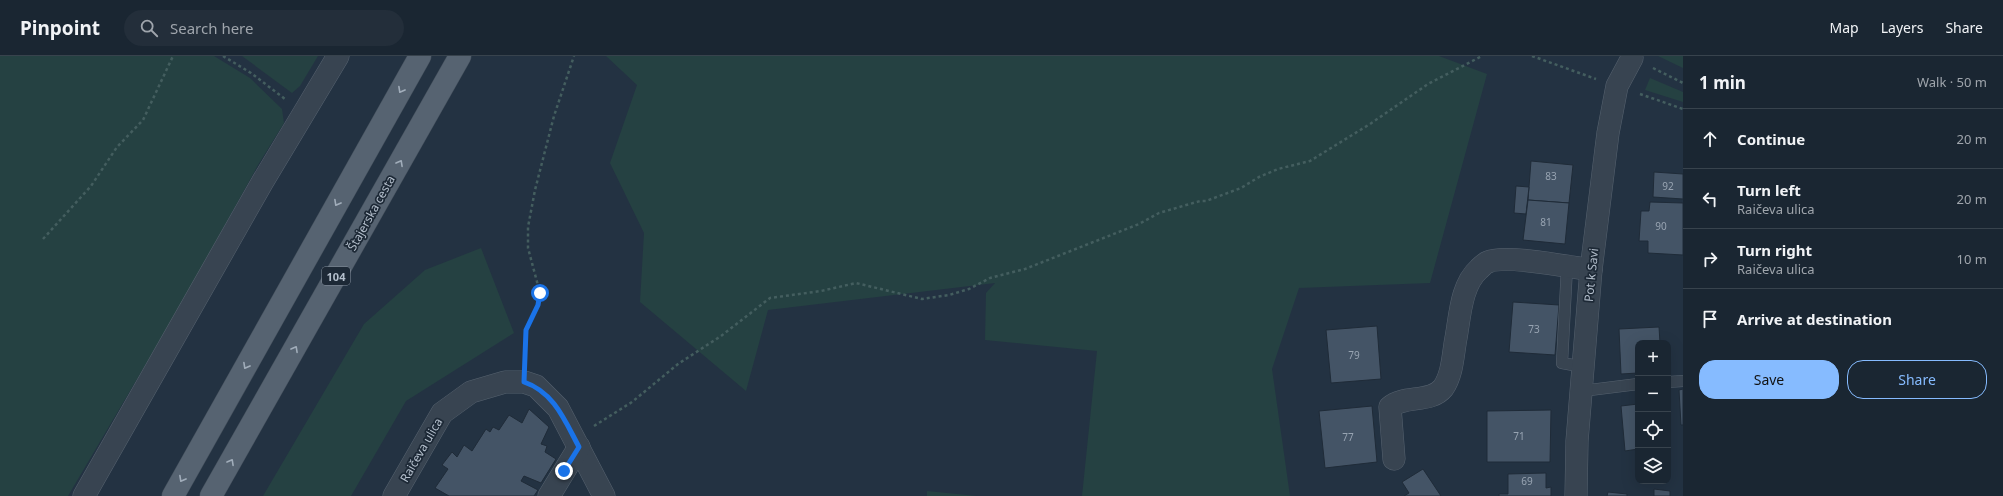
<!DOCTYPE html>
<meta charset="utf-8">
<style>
body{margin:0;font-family:"Noto Sans",sans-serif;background:#232e3a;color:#f1f3f6}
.controls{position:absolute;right:12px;bottom:12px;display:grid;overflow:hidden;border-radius:8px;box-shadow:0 4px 16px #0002}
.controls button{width:36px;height:36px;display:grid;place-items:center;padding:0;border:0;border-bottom:1px solid #38434d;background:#1a2632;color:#f1f3f6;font:20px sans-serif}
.stop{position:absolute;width:12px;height:12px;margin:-9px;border:3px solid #1a73e8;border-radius:50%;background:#fff}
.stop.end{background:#1a73e8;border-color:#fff;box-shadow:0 1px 4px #0008}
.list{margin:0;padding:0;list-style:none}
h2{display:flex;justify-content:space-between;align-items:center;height:52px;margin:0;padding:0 16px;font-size:17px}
h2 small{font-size:13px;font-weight:400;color:#9fa5ac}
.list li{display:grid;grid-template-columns:26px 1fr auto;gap:12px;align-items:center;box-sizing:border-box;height:60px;padding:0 16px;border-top:1px solid #38434d}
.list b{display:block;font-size:15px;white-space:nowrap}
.list p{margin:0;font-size:13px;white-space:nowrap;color:#9fa5ac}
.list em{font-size:13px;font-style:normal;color:#9fa5ac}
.actions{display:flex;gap:8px;padding:12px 16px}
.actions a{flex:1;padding:9px 0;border:1px solid #86bbff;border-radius:16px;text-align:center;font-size:14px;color:#86bbff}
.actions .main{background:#86bbff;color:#111}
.icon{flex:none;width:22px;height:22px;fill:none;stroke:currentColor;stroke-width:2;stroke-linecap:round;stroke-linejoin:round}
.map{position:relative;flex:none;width:1683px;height:440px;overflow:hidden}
header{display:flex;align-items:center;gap:24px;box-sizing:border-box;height:56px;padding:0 20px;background:#1a2632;border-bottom:1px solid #38434d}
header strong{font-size:19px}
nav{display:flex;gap:22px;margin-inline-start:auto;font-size:14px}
.search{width:280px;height:36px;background:#232e3a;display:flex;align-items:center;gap:10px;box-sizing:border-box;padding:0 14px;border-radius:22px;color:#9fa5ac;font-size:15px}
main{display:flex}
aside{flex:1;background:#1a2632}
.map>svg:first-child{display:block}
</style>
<header>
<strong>Pinpoint</strong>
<div class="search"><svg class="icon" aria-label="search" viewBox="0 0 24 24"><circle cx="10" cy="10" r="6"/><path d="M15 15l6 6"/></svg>Search here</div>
<nav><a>Map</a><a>Layers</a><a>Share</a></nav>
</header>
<main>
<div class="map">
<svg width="1683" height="440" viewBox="0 0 1683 440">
<rect width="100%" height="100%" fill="#233242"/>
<g fill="#254142">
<polygon points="0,0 214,0 250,22 282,53 284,67 258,109 186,240 68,440 0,440"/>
<polygon points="242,0 318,0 300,30 292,37"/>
<polygon points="606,0 1439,0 1487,18 1430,227 1299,232 1272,313 1290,440 1082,440 1097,295 985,284 986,237 995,227 768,254 746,335 640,246 644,177 610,107 637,29"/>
<polygon points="1658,0 1683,0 1683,12"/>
<polygon points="1650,22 1683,36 1683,46 1645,34"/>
<polygon points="481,192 514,277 406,345 351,440 263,440 364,268 425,214"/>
<polygon points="927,435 977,440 927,440"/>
</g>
<g fill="#445466" stroke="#1f2b38">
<polygon points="1531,105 1573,109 1569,147 1528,144"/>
<polygon points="1654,116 1683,118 1683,143 1653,141"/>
<polygon points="1516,130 1529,131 1526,158 1514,157"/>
<polygon points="1528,144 1569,147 1565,188 1523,184"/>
<polygon points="1650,146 1683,147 1683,199 1648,197 1648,185 1639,185 1641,155 1649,155"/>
<polygon points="1513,246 1559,249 1555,299 1509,296"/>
<polygon points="1377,270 1381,323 1331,327 1326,274"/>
<polygon points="1659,271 1660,287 1638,287 1638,317 1621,318 1619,273"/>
<polygon points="1683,333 1683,369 1681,369 1679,334"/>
<polygon points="1638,348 1638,393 1625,395 1621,350"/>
<polygon points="1372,350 1377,406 1325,412 1319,355"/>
<polygon points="529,353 549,371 541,388 547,390 545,396 556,403 541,427 524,420 521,425 538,434 534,440 449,440 435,432 448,413 442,409 452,396 457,401 464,389 472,395 486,373 490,376 493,371 499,374 509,359 522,367"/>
<polygon points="1551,354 1550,406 1487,406 1487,355"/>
<polygon points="1423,413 1441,440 1404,440 1409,437 1402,426"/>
<polygon points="1546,417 1546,432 1551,431 1551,440 1499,440 1499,438 1508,438 1508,418"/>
<polygon points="1654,433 1670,435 1670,440 1654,440"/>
<polygon points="1608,436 1627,438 1627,440 1607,440"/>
</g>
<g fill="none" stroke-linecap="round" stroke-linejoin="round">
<defs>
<g id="lane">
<polyline points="1567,211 1562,307 1584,311"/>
<polyline points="1668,326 1683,325"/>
<polyline points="1582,335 1638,328"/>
</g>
<g id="street">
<path d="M1394 403 1390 351C1404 339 1431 347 1443 332 1453 318 1453 297 1456 282 1460 260 1461 229 1479 213 1481 211 1485 207 1488 206 1505 198 1570 211 1591 214"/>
<polyline points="84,440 263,125 338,0"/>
<polyline points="394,440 442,357 471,336 505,326 524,326 536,330 558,352 604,440"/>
<polyline points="549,440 579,391"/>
<polyline points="1576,440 1577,385 1591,214 1608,77 1617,30 1632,2"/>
</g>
<g id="primary">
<polyline points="173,440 420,0"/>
<polyline points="211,440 460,0"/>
</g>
</defs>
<use href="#lane" stroke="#56626f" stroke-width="12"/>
<use href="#street" stroke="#56626f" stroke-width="23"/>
<use href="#primary" stroke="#414d5a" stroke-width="23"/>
<g stroke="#445e5f" stroke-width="2.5" stroke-dasharray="3 3" stroke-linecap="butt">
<polyline points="223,0 251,17 285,43"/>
<polyline points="1532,0 1596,23"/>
<polyline points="1653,12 1683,27"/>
<polyline points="1640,38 1683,53"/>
<polyline points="43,183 91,130 117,91 143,64 173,0"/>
<polyline points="525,302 526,274 538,249 540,237 528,192 528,171 535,134 554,60 574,0"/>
<polyline points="594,370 632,346 678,308 721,280 770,242 821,235 856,227 922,243 949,239 969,233 990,222 1025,213 1139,168 1159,157 1200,145 1206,145 1241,132 1259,121 1278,113 1310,105 1370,68 1428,28 1482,0"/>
</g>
<use href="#lane" stroke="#384451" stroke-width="11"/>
<use href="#street" stroke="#384451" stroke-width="22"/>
<use href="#primary" stroke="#566371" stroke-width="22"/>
</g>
<defs><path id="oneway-chevron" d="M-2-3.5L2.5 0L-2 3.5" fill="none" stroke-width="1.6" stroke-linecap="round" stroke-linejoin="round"/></defs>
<g stroke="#a1adba">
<use href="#oneway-chevron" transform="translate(401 34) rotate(119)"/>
<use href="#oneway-chevron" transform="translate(400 107) rotate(-61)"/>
<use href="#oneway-chevron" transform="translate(337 147) rotate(119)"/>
<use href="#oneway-chevron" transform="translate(295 293) rotate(-61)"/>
<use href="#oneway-chevron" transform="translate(246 310) rotate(119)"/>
<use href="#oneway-chevron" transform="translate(231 406) rotate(-61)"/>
<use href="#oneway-chevron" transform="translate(182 423) rotate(119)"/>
</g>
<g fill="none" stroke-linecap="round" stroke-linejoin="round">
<path stroke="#1a73e8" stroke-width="5" d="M540 237 538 249 526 274 524 326C554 336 565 365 579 391L564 415"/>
</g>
<g text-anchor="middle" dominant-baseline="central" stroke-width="3.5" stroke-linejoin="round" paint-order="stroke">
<g font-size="10" fill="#98a4b2">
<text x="1551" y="120">83</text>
<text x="1668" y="130">92</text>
<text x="1546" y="166">81</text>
<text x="1661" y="170">90</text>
<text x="1534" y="273">73</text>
<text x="1354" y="299">79</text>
<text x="1519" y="380">71</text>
<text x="1348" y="381">77</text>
<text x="1527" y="425">69</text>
</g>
<rect fill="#1d2936" stroke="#87929f" stroke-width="1" x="322" y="211" width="28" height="18" rx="3"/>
<g font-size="11" font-weight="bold" fill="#b4bfcc">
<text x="336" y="220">104</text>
</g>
<g font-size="12" fill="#b4bfcc" stroke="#1d2936">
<text transform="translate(371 157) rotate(-61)">Štajerska cesta</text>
<text transform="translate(1591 219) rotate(-84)">Pot k Savi</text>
<text transform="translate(421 394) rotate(-60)">Raičeva ulica</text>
</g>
</g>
</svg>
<div class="controls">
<button>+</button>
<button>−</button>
<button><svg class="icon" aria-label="locate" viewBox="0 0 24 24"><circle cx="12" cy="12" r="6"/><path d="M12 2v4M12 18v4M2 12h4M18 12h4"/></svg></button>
<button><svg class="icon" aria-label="layers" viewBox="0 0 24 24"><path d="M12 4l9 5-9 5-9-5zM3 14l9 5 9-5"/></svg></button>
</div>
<div class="stop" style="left:540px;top:237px"></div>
<div class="stop end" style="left:564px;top:415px"></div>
</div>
<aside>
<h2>1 min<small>Walk · 50 m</small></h2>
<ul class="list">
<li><svg class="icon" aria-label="ahead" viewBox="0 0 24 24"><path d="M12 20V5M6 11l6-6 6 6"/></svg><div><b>Continue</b></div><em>20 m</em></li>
<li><svg class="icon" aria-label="left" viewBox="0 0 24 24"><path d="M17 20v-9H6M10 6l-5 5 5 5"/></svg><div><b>Turn left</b><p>Raičeva ulica</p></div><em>20 m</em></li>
<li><svg class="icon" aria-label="right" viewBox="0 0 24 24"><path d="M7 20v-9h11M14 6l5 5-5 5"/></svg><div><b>Turn right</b><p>Raičeva ulica</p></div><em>10 m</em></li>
<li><svg class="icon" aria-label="arrive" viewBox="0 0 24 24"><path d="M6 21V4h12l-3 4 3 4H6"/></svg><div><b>Arrive at destination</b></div></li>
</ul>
<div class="actions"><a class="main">Save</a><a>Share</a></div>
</aside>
</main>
